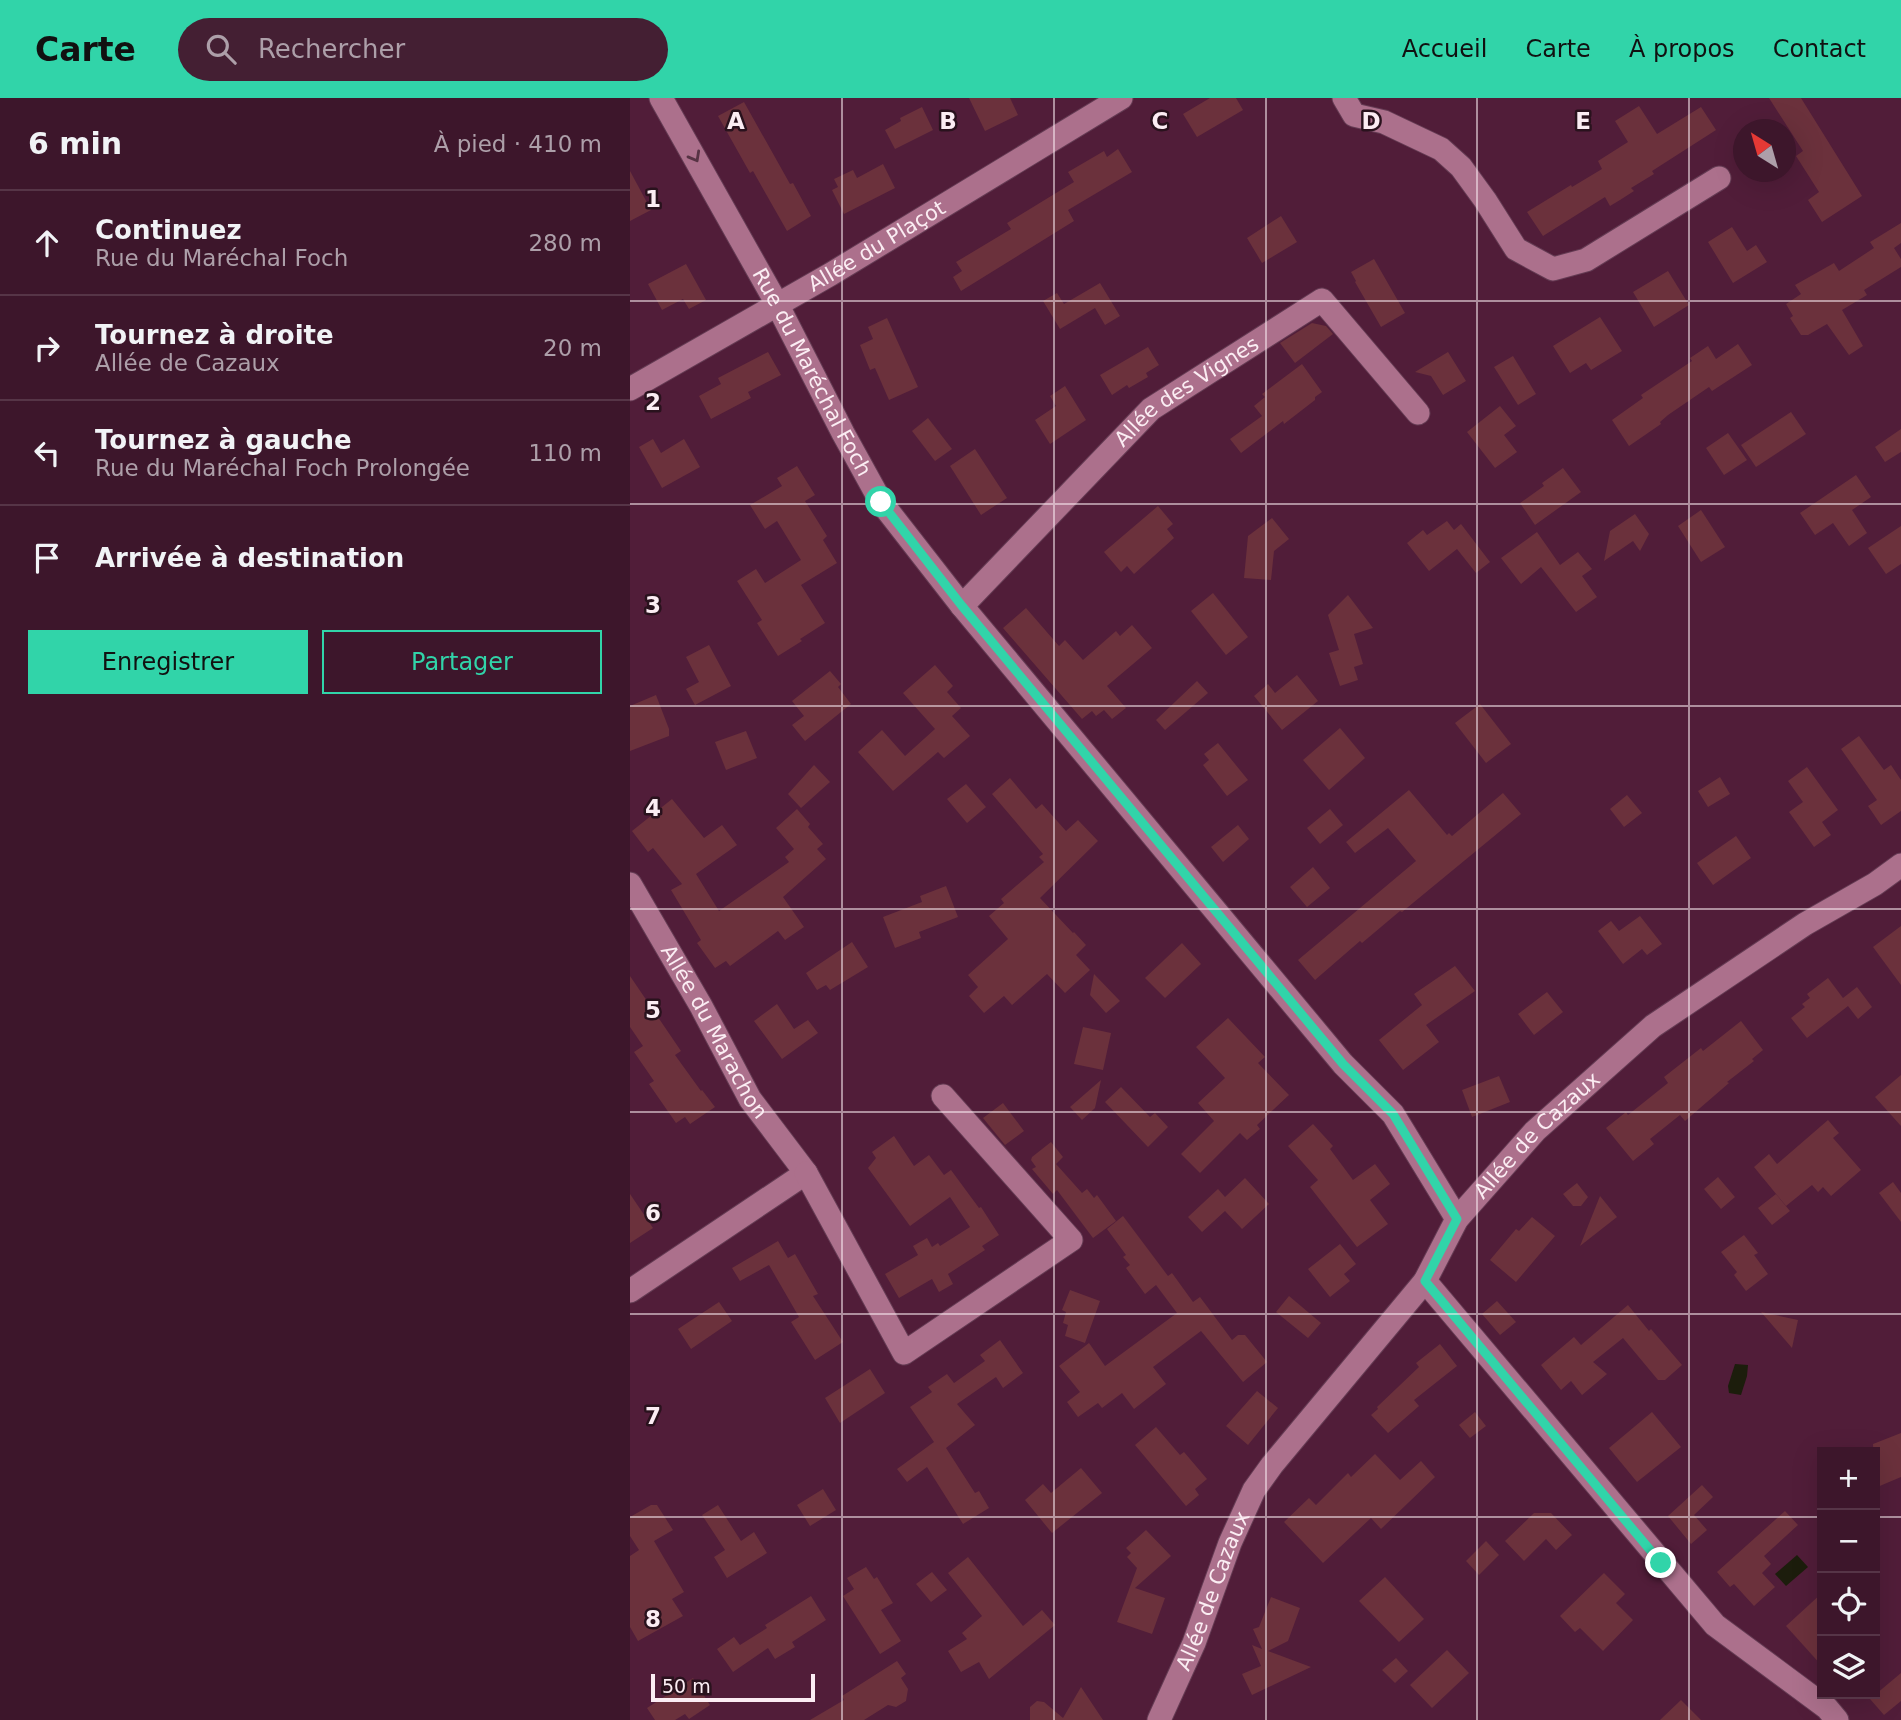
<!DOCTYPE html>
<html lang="fr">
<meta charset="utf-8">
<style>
body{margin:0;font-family:"DejaVu Sans",sans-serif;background:#441f33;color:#f1f3f6}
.controls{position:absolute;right:21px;bottom:21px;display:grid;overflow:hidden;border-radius:0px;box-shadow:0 7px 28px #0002}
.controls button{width:63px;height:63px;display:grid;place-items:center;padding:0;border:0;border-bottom:2px solid #563547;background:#3d162b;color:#f1f3f6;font:35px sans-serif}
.compass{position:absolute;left:1103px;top:21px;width:63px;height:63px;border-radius:50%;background:#3d162b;box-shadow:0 7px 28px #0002;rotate:323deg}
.scale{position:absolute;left:21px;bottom:18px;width:164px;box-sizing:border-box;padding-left:7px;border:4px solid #fbedf3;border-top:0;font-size:19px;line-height:24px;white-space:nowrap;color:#fbedf3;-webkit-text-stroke:5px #29121d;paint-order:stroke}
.stop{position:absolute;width:21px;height:21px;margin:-16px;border:5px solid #31d4a9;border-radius:50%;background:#fff}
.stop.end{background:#31d4a9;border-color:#fff;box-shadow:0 2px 7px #0008}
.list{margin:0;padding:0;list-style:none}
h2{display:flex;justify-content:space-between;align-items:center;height:91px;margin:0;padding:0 28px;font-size:30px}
h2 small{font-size:23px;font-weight:400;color:#ad9fa9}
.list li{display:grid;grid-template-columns:46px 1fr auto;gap:21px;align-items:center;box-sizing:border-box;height:105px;padding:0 28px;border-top:2px solid #563547}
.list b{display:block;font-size:26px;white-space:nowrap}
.list p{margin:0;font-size:23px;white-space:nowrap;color:#ad9fa9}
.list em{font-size:23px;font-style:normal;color:#ad9fa9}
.actions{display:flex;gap:14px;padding:21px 28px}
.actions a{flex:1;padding:16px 0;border:2px solid #31d4a9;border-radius:0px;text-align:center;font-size:24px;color:#31d4a9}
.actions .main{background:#31d4a9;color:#111}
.icon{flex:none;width:38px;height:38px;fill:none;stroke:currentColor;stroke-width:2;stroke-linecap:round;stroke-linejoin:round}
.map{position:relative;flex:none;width:1271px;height:1622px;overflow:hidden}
header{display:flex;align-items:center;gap:42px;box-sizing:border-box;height:98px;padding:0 35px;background:#31d4a9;color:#111}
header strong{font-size:33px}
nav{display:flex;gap:38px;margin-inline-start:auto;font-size:24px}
.search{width:490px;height:63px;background:#441f33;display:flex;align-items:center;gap:18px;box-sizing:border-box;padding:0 24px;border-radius:38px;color:#ad9fa9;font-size:26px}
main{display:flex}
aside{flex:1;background:#3d162b}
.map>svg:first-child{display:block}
</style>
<header>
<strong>Carte</strong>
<div class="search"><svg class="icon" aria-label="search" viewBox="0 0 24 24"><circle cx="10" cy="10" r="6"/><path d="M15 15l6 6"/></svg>Rechercher</div>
<nav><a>Accueil</a><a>Carte</a><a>À propos</a><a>Contact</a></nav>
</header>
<main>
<aside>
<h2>6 min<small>À pied · 410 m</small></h2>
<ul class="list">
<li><svg class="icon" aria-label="ahead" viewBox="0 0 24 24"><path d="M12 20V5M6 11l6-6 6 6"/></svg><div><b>Continuez</b><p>Rue du Maréchal Foch</p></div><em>280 m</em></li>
<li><svg class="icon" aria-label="right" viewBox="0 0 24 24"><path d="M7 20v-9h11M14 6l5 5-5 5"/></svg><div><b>Tournez à droite</b><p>Allée de Cazaux</p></div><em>20 m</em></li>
<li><svg class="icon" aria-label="left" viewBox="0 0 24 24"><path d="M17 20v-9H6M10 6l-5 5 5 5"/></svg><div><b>Tournez à gauche</b><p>Rue du Maréchal Foch Prolongée</p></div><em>110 m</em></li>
<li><svg class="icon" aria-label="arrive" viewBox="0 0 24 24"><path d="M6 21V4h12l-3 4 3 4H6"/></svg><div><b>Arrivée à destination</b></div></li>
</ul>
<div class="actions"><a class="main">Enregistrer</a><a>Partager</a></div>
</aside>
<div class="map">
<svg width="1271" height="1622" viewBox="0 0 1271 1622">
<rect width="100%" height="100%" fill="#511d39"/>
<g fill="#1c1d0c">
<polygon points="1105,1266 1118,1267 1117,1278 1111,1297 1099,1295 1098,1288"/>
<polygon points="1167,1457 1178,1469 1156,1488 1145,1476"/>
</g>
<g fill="#6b313c">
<polygon points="339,0 380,0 388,17 355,33"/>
<polygon points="580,0 606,0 613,12 567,39 553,16"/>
<polygon points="1139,0 1171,0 1232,98 1192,124 1178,102 1189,94 1166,58 1173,53"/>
<polygon points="114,4 160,86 163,85 181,118 157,133 123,73 120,75 88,18"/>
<polygon points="1009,8 1027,36 1071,9 1086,32 1022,73 1024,76 1001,90 1004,93 990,102 980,108 975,99 913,138 897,114 941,87 942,89 972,71 968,63 998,44 985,23"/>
<polygon points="292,9 303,32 265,51 255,32 271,23 270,20"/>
<polygon points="488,51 502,74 438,112 444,123 331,193 323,179 332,173 326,164 381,131 377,125 444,84 438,74 474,53 477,59"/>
<polygon points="253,66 265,90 214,116 202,92 208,89 204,81 223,72 227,80"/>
<polygon points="0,73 21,112 0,123"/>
<polygon points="651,118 667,144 632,165 617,140"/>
<polygon points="1271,125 1271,145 1264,150 1271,161 1271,169 1234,192 1237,197 1212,212 1233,248 1219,257 1197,226 1178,237 1171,237 1160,220 1163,218 1156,206 1171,196 1165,187 1204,165 1209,173 1244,150 1240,144"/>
<polygon points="1102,129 1117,153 1126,147 1137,164 1103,185 1078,144"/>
<polygon points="744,161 775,215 751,229 725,184 726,183 721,174"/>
<polygon points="56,166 76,202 59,211 53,201 32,212 18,186"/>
<polygon points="1038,173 1059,207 1024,229 1003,194"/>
<polygon points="470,185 490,218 475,227 465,210 430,231 413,203 427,195 434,206"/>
<polygon points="970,219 992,253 961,272 956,265 940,275 923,248"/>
<polygon points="257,220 288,289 259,302 245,270 240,272 230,247 243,241 238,229"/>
<polygon points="682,225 696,228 703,236 665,265 650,245"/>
<polygon points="1108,246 1122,267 1082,293 1079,289 1038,317 1030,324 1031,326 999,348 982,322 1013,300 1011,297 1062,263 1060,260 1078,248 1086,261"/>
<polygon points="518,249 529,267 516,275 518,279 499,290 497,287 482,297 470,277"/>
<polygon points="138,254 151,277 118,294 121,300 81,321 69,298 91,286 88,280"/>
<polygon points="818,254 836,283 813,297 801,278 785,274"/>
<polygon points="883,258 906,296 888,307 864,269"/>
<polygon points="672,266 692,294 685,299 685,302 654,326 653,323 611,355 600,341 632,318 624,308 635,299 632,296"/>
<polygon points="435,288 456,322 420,346 405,322 426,308 420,298"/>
<polygon points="870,308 886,328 874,337 887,354 865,370 837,334"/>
<polygon points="1161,314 1176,336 1126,369 1111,347"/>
<polygon points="298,320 322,351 305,363 282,333"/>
<polygon points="1271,331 1271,354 1255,364 1245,349"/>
<polygon points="1098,335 1117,362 1094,377 1076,350"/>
<polygon points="23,341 31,355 54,341 70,369 32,390 9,349"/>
<polygon points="345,351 377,400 351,417 320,368"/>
<polygon points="167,368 185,397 175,403 197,438 193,442 207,465 171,487 195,525 170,541 172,543 148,558 127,525 132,522 107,483 126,471 135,485 171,462 147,423 135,431 120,407 152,388 147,380"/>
<polygon points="933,370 951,394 905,427 890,405 914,388 912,385"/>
<polygon points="1226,377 1241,399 1222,412 1237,435 1219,448 1203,425 1185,437 1170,415"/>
<polygon points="528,408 543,426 537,431 544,440 504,476 497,468 491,474 474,454"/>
<polygon points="1071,412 1095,449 1071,464 1048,428"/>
<polygon points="1005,416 1019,436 1010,453 1003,443 974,463 980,433"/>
<polygon points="642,420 659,441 644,453 641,482 614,480 618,438"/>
<polygon points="817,423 824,432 831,426 860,464 846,475 827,451 799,473 777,445 793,432 797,437"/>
<polygon points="1271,428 1271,466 1256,476 1238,450"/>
<polygon points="907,434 930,467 948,454 962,471 952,478 967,499 946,514 911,469 891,486 871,460"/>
<polygon points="583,495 618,539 596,557 561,513"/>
<polygon points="718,497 743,530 724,536 733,566 724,569 728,582 710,588 699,555 709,552 698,517"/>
<polygon points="396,510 429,548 435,542 453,562 486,533 490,538 502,527 522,550 477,588 496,610 482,621 474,612 466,618 462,613 452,621 373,530"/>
<polygon points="79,547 101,588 65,607 56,591 69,584 56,559"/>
<polygon points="305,567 323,588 317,594 331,610 322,618 340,638 314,660 308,654 263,693 228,654 252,632 275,658 305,631 273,595"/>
<polygon points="200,573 211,586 208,589 221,606 175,643 162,627 174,618 162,603"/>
<polygon points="667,577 688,603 652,632 624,598 638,586 645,595"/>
<polygon points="567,583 578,595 535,632 526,622"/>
<polygon points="26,597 39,631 39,638 0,653 0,608"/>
<polygon points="850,606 881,646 856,665 825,625"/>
<polygon points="710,630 735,660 699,692 673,662"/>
<polygon points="116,633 127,660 96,672 85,644"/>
<polygon points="1229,638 1254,672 1261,667 1271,682 1271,713 1251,727 1238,708 1247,702 1211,651"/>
<polygon points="588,645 618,682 597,698 573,667 579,662 574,656"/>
<polygon points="184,667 200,684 171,710 158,696"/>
<polygon points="1177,669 1208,712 1192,724 1201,737 1184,749 1159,714 1173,704 1158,683"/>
<polygon points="1090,679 1100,696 1078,709 1068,693"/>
<polygon points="380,680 406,711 412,706 436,733 448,722 468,743 410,800 443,835 444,834 456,847 446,857 460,872 435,895 417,876 382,907 374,898 354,915 339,898 348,889 338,877 378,841 359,818 374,805 371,801 414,764 409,759 413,756 362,696"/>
<polygon points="336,686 356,709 337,725 317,701"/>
<polygon points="779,692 817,737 819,735 822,738 873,695 891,716 772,814 770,813 732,845 730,843 685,882 668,862 786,763 758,730 725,755 716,744"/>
<polygon points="997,697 1012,715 994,729 980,711"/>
<polygon points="42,701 74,740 92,727 107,747 66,776 89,813 159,764 155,759 164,751 146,730 167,711 180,726 178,729 193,746 187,751 196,761 153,799 174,829 155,842 148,833 100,868 96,863 85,870 67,845 71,842 41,792 52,786 23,750 18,754 2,733"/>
<polygon points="700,711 713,727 690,746 677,730"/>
<polygon points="608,727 619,741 593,764 581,749"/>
<polygon points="1106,738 1121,760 1083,787 1067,765"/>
<polygon points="683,769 700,790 677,809 660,789"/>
<polygon points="316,788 328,819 289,834 291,840 265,850 253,819 292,804 290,798"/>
<polygon points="1010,818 1032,846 1017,857 1012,851 993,866 968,833 981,823 989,833"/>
<polygon points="1271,828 1271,887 1243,849"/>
<polygon points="222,844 238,869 200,892 196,887 187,892 176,875"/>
<polygon points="552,845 571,866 535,900 515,880"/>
<polygon points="825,868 845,893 796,927 809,944 773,972 749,942 792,907 784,896"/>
<polygon points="464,876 490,903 476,915 460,897"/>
<polygon points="0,878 51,953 45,957 71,993 72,992 85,1009 60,1026 55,1019 46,1025 19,986 24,983 4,954 13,948 0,929"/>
<polygon points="1198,880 1213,900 1227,889 1242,909 1228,921 1218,908 1177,940 1161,920 1175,909 1172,906 1180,900 1177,896"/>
<polygon points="917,894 933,914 904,937 888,916"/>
<polygon points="147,906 164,931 178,922 188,935 152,961 124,923"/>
<polygon points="598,920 635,959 628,965 659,997 627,1027 630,1031 617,1042 610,1035 570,1075 551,1056 584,1023 568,1005 595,980 566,949"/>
<polygon points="1111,923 1133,952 1122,961 1124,963 1097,984 1099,985 1055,1023 1050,1017 1020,1041 1024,1046 1003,1063 976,1030 996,1014 998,1017 1038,985 1034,979 1071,950 1073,953"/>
<polygon points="453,929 481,935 473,972 444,966"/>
<polygon points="1271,977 1271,1028 1245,999"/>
<polygon points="869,978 880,1004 842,1019 832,992"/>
<polygon points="471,982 465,1010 452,1022 440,1009"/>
<polygon points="491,989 520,1019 525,1015 538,1029 518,1049 475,1004"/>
<polygon points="373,1005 394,1033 375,1047 353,1020"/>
<polygon points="1198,1022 1209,1035 1203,1040 1231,1072 1201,1098 1193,1089 1188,1094 1182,1087 1156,1108 1124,1069 1139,1056 1147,1066"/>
<polygon points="683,1026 703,1048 700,1051 723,1082 745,1066 760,1086 740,1102 758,1126 727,1149 680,1089 688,1082 658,1048"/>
<polygon points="264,1038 284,1068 299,1057 314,1077 321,1072 349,1110 351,1109 369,1137 352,1148 355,1152 318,1176 323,1186 309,1194 302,1181 269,1200 255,1176 288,1157 283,1148 297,1140 302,1149 308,1145 310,1148 340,1129 320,1099 280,1128 238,1070 246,1060 242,1054"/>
<polygon points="421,1044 433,1059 426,1066 452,1095 457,1091 464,1100 467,1097 486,1123 463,1140 427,1092 423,1096 402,1071 406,1069 401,1062 402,1059"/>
<polygon points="1088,1079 1105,1099 1091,1111 1074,1091"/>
<polygon points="615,1080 639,1106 612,1131 595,1113 572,1134 558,1119 588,1091 595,1099"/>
<polygon points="1263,1084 1271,1095 1271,1124 1249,1095"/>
<polygon points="947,1085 958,1099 951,1108 943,1108 933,1096"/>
<polygon points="0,1096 23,1130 0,1145"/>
<polygon points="1146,1096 1160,1113 1142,1127 1128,1110"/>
<polygon points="970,1098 987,1119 950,1148"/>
<polygon points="493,1118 538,1178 542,1175 563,1204 570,1199 602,1242 608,1237 615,1237 637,1264 613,1284 571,1233 523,1269 536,1286 504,1311 492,1295 472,1310 468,1305 448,1319 437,1304 450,1294 429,1268 459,1245 475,1268 547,1215 526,1187 515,1196 496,1170 500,1167 493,1159 496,1157 477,1131"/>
<polygon points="902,1119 925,1138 886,1184 860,1162 886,1131 889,1133"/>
<polygon points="1114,1137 1128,1155 1124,1157 1138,1176 1116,1193 1104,1177 1107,1174 1091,1154"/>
<polygon points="148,1143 158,1160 165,1156 188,1196 183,1198 213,1244 185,1262 161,1224 169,1219 139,1167 110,1183 102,1170"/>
<polygon points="710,1146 726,1166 714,1176 720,1183 700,1199 678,1171"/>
<polygon points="440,1192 470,1203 455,1245 435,1238 438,1227 433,1225 436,1214 432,1212"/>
<polygon points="659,1198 691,1225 678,1240 646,1214"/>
<polygon points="867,1203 886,1224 870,1237 852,1216"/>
<polygon points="89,1204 102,1223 61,1251 48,1231"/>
<polygon points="998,1207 1019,1233 1021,1231 1027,1238 1052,1267 1035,1282 1028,1282 993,1240 963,1264 977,1276 952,1297 941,1283 931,1292 911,1267 944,1239 951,1247"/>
<polygon points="1131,1214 1168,1222 1162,1250"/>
<polygon points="370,1242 393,1275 373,1290 366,1279 327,1306 345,1327 316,1350 345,1395 349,1393 359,1410 333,1426 297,1369 277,1384 267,1371 304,1344 280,1309 302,1294 298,1289 317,1276 324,1285 355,1263 350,1257"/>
<polygon points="810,1246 827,1268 784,1302 789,1308 758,1335 741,1317 748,1311 747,1309 789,1269 786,1265"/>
<polygon points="240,1271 255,1295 210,1325 195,1300"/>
<polygon points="627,1293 648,1310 618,1347 596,1328"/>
<polygon points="845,1314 856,1328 840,1340 829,1327"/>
<polygon points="1022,1314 1051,1349 1007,1384 979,1350"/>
<polygon points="526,1329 550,1357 554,1354 577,1381 565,1391 569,1397 556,1408 505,1347"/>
<polygon points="1271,1335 1271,1379 1245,1390 1243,1346"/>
<polygon points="745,1356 770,1382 791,1363 805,1379 751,1431 741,1420 693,1465 654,1424 679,1400 686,1407 718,1375 721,1379"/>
<polygon points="451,1370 472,1395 422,1435 395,1402 413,1386 421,1395"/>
<polygon points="1072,1387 1083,1399 1064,1417 1077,1432 1061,1446 1038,1418"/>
<polygon points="193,1391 206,1412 180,1428 167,1407"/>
<polygon points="21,1407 27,1407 43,1432 24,1443 54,1494 42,1501 53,1518 8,1543 0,1529 0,1458 9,1452 0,1438 0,1419"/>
<polygon points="88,1407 111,1443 124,1434 137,1455 97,1480 84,1459 95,1452 72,1417"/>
<polygon points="1155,1413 1168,1427 1134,1458 1141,1466 1132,1475 1145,1489 1124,1508 1104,1486 1100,1489 1087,1474"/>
<polygon points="904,1415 921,1415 942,1437 926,1452 916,1441 894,1463 875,1443"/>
<polygon points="516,1432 541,1458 505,1490 535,1500 522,1536 487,1524 507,1470 497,1459 501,1455 496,1450"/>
<polygon points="856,1443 869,1457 849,1477 836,1463"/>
<polygon points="338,1459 393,1528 412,1512 425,1527 359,1581 349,1564 331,1574 318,1553 337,1541 332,1535 352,1518 318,1475"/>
<polygon points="236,1469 244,1481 247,1479 263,1505 251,1512 271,1543 250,1556 213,1498 224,1491 217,1480"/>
<polygon points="302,1474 317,1492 301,1504 286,1486"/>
<polygon points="974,1475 995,1496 986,1505 1003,1522 973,1553 950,1530 945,1534 930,1518"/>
<polygon points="755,1479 794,1521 769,1544 729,1503"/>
<polygon points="1192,1495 1192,1568 1156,1528"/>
<polygon points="181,1498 196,1522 162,1544 165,1549 145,1561 138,1550 103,1574 87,1551 104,1539 110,1547 137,1530 135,1527"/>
<polygon points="641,1499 670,1510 658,1543 638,1553 681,1569 622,1597 612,1576 631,1568 622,1547 632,1551 623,1531 629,1529"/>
<polygon points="817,1552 839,1575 802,1610 780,1587"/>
<polygon points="766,1560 778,1573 765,1585 752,1572"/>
<polygon points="267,1563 276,1576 271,1580 278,1591 276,1603 266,1609 258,1607 234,1622 180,1622 214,1602 212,1598"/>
<polygon points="1271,1575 1271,1603 1254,1617 1240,1601"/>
<polygon points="63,1580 80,1607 59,1621 55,1616 45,1622 25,1622 17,1610"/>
<polygon points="451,1589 473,1622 400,1622 400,1609 407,1603 414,1604 433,1620"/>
<polygon points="1051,1602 1071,1622 1030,1622"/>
</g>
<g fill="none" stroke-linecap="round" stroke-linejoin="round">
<defs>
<g id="street">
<path id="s1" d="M31 0 147 206 213 335 251 404 332 508 713 966 763 1016 827 1121"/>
<polyline points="714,0 724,17 754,24 811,51 831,69 855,102 886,151 923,171 956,162 1089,80"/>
<path id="s2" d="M0 291 201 176 491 0"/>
<path id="s3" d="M332 508 521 311 692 202 788 315"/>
<path id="s4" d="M0 786 71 908 120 1001 176 1075 0 1193"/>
<polyline points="176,1075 274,1255 441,1142 313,998"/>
<polyline points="795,1183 1085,1527 1197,1610 1207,1622"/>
<path id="s5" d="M529 1622 564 1545 600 1445 624 1392 642 1367 795 1183 827 1121 905 1033 1023 928 1175 826 1245 786 1271 767"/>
</g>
</defs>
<use href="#street" stroke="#643b53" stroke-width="25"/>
<use href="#street" stroke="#ac708c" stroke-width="23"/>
</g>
<defs><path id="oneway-chevron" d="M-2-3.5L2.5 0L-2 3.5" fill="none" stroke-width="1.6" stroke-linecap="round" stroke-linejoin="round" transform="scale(1.75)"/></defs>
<use stroke="#573344" href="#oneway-chevron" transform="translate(65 59) rotate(61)"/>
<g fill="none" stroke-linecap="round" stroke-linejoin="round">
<polyline stroke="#31d4a9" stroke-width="9" points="251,404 332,508 713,966 763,1016 827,1121 795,1183 1031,1465"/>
</g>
<path fill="none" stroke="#fbedf3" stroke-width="2" stroke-opacity="0.55" d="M212 0V1622M424 0V1622M636 0V1622M847 0V1622M1059 0V1622M0 203H1271M0 406H1271M0 608H1271M0 811H1271M0 1014H1271M0 1216H1271M0 1419H1192M1245 1419H1271"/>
<g text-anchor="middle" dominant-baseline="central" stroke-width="5" stroke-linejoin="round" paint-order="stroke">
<g font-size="21" fill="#fbedf3" stroke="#29121d">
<text stroke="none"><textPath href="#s2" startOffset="285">Allée du Plaçot</textPath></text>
<text stroke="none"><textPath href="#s1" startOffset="313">Rue du Maréchal Foch</textPath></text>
<text stroke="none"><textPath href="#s3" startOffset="312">Allée des Vignes</textPath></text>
<text stroke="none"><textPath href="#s4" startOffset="170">Allée du Marachon</textPath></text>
<text stroke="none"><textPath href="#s5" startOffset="705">Allée de Cazaux</textPath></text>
<text stroke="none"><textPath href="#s5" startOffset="140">Allée de Cazaux</textPath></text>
</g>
</g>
<g font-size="23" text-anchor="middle" font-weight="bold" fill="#fbedf3" stroke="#29121d" stroke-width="5" stroke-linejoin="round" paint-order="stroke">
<text x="106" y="31">A</text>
<text x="318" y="31">B</text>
<text x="530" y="31">C</text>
<text x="741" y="31">D</text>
<text x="953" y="31">E</text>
<text x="23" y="109">1</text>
<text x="23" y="312">2</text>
<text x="23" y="515">3</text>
<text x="23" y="718">4</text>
<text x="23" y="920">5</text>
<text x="23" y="1123">6</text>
<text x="23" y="1326">7</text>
<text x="23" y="1529">8</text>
</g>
</svg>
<div class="controls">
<button>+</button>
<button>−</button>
<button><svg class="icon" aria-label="locate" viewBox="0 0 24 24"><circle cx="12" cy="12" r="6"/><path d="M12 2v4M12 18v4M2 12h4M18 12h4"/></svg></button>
<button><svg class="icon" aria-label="layers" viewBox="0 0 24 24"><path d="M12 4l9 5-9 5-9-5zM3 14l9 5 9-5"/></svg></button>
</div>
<svg class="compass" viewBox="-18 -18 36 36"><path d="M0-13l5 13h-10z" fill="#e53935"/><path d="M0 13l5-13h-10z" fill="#ad9fa9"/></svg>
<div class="scale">50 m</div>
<div class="stop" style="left:251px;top:404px"></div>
<div class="stop end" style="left:1031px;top:1465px"></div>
</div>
</main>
